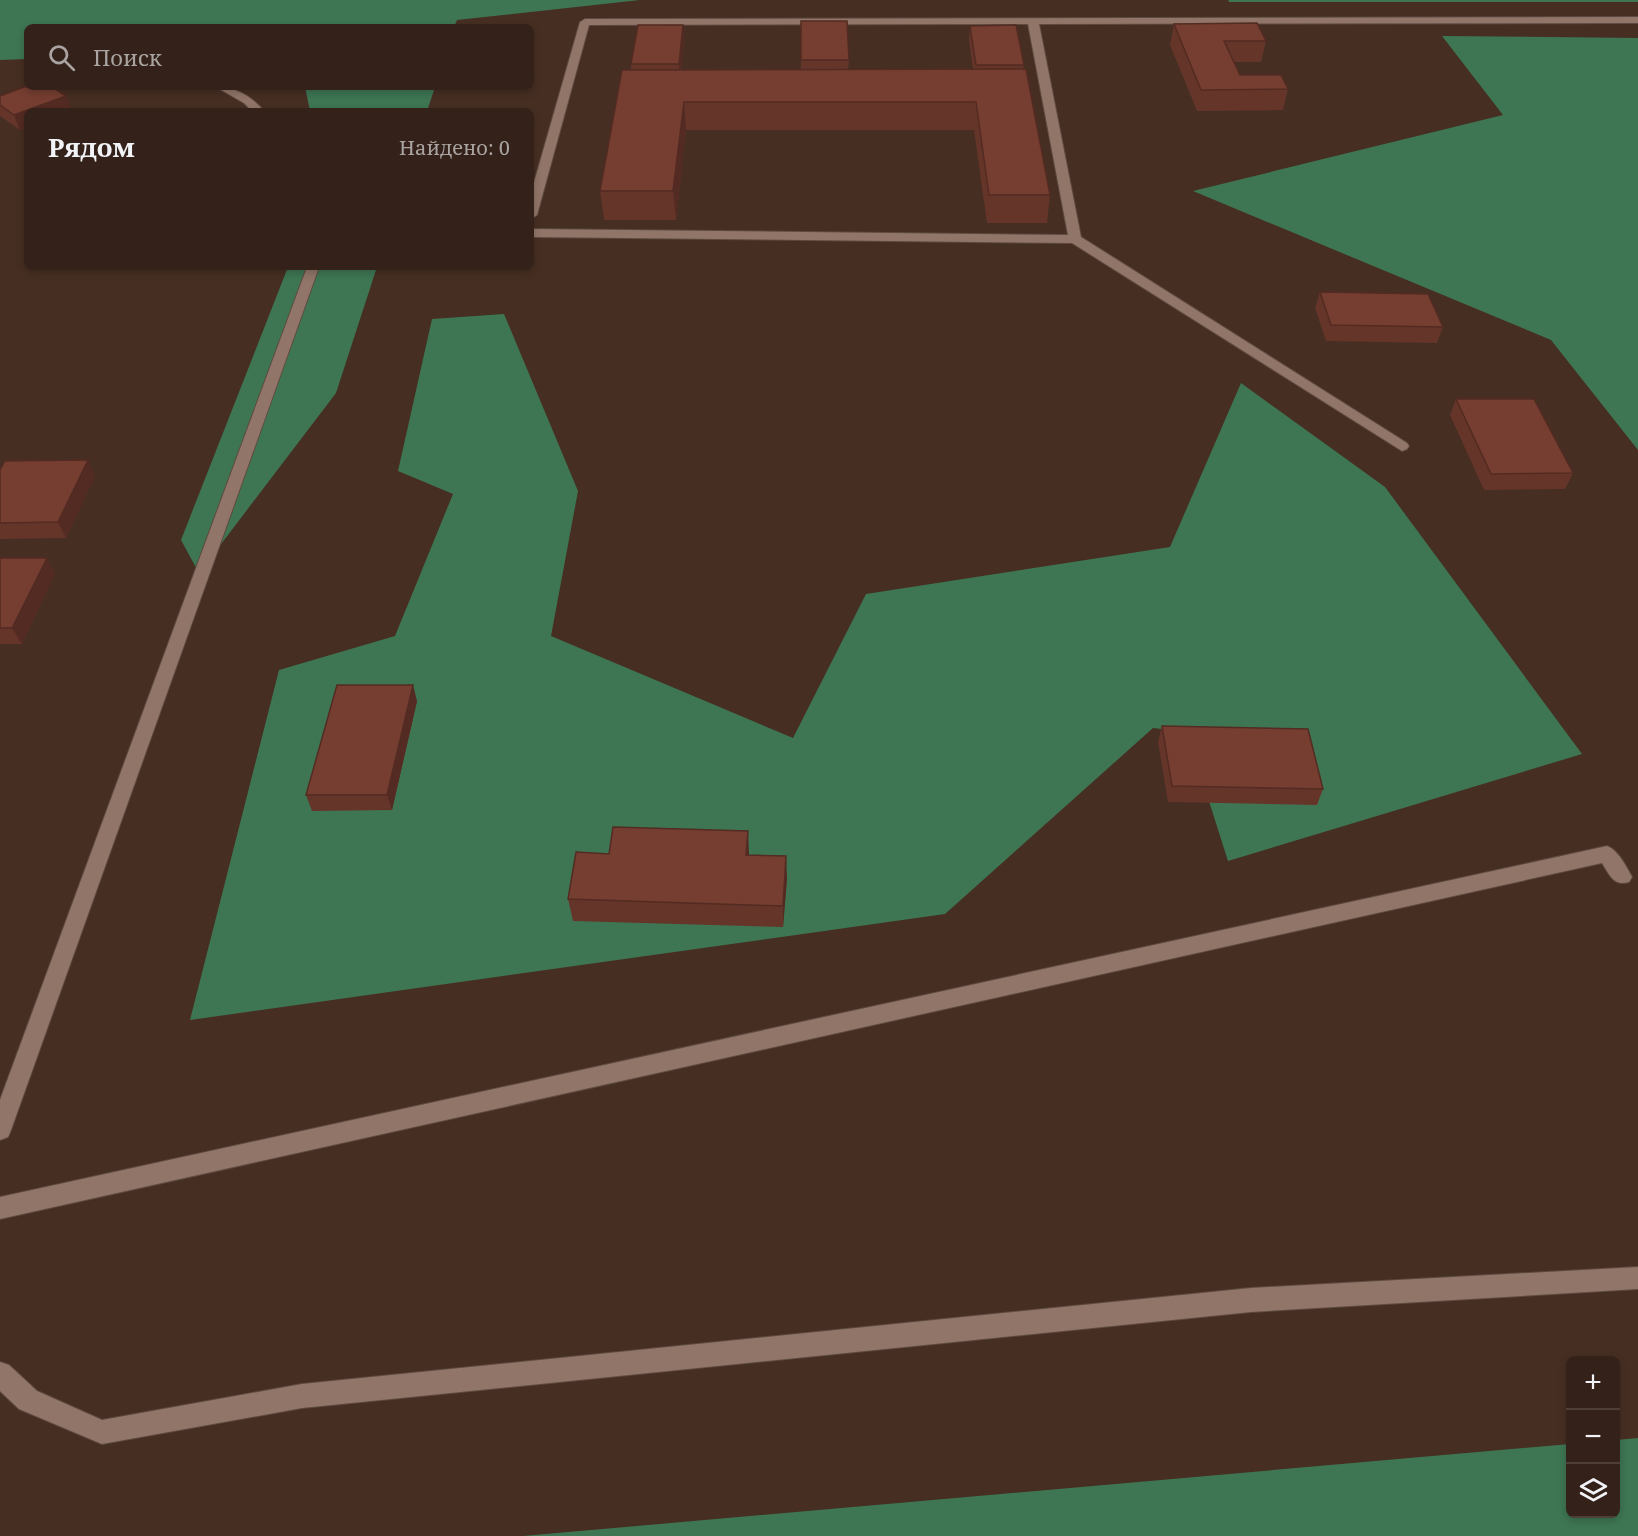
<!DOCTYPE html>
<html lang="ru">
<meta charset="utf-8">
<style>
body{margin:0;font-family:"Noto Serif",serif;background:#3f2f27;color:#f1f3f6}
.controls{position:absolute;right:18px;bottom:18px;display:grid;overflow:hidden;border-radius:9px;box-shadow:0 3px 9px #0003}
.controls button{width:54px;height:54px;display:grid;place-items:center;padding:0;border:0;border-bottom:2px solid #4e3f39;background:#34221a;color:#f1f3f6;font:30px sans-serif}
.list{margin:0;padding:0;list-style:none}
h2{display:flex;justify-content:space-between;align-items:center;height:78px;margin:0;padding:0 24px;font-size:26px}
h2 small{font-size:20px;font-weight:400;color:#a9a4a2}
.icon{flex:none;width:33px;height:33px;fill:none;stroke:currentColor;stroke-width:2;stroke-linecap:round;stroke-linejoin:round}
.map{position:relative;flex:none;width:1638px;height:1536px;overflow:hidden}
.search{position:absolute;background:#34221a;box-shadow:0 3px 9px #0003;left:24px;top:24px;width:510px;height:66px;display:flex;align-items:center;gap:15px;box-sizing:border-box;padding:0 21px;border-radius:9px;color:#a9a4a2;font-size:22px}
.panel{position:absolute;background:#34221a;box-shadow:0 3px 9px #0003;left:24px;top:108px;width:510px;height:162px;border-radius:9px}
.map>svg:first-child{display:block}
</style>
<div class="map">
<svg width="1638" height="1536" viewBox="0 0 1638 1536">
<rect width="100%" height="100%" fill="#462e22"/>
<g fill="#3e7653">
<polygon points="0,0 640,0 457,20 454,27 27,27 27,59 0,60"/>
<polygon points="1228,0 1638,0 1638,2 1229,2"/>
<polygon points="1442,36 1638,38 1638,450 1551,340 1193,191 1503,115"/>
<polygon points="305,87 435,87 427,111 310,111"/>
<polygon points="288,267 377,267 336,393 199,573 181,540"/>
<polygon points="504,314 578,491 551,636 793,738 866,594 1170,547 1241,383 1385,487 1582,754 1228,861 1187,732 1153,728 945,914 190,1020 279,670 395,636 453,494 398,471 432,319"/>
<polygon points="1638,1438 1638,1536 523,1536 1570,1444 1570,1514 1616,1514 1616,1440"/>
</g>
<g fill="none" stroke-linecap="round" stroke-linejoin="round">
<defs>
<g id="minor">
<polygon points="1638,17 1638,23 1039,24 1081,237 1407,443 1409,446 1407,449 1402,451 1072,243 531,237 531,229 1068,235 1028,24 589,25 537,215 531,219 531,193 580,22 585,19"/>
<path d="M216 87C236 87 251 96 264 111H252L244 103Z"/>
<polygon points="307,267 319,267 11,1130 8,1137 0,1140 0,1100"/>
<path d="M1607 846C1618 850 1626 866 1632 877L1629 882C1614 887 1609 874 1602 863L0 1219V1197Z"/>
<polygon points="1638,1267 1638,1289 1251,1312 302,1408 102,1444 19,1409 0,1391 0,1362 9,1365 37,1391 102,1420 302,1384 1251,1288"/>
</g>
</defs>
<use href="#minor" stroke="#5e4a40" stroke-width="2"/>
<use href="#minor" fill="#917568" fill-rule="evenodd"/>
</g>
<g fill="#65352a">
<polygon points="801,21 849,60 848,70 973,70 969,40 970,26 1024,65 1023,69 1050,195 1047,223 987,223 974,130 686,130 676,220 604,220 600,191 631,70 631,64 684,39 681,70 801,70"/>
<polygon points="1174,24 1266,41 1261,62 1234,62 1240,75 1288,89 1283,110 1197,111 1170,45"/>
<polygon points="0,96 72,110 20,130 0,116"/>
<polygon points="1320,292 1443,327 1437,343 1326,341 1315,308"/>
<polygon points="1456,399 1573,473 1565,489 1484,490 1450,415"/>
<polygon points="0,470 95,476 66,538 0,539"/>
<polygon points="0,558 55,573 22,644 0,644"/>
<polygon points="417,701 392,810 312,811 306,795"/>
<polygon points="1162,726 1323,789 1317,805 1168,802 1158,742"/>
<polygon points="609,854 749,855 787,878 783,927 573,921 568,899"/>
</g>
<g fill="#532b22">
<polygon points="683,25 684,39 680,79 679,64"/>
<polygon points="66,96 72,110 27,111 27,127 20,130 14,115"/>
<polygon points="684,102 686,130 676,220 673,191"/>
<polygon points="88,460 95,476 66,538 58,522"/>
<polygon points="47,558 55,573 22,644 12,628"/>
<polygon points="413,685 417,701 392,810 387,795"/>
<polygon points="748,831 749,853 747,876 746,855"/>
<polygon points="786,856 787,878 783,927 783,906"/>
</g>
<g fill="#763e31" stroke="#532b22" stroke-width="1.5">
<polygon points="801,21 847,21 849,60 801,60"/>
<polygon points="1257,23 1266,41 1224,41 1240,75 1281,75 1288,89 1201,90 1174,24"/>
<polygon points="638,25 683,25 679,64 631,64"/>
<polygon points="1016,25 1024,65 976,65 970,26"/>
<polygon points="1026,69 1050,195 989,195 976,102 684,102 673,191 600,191 622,70"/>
<polygon points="27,86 27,87 52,87 66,96 14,115 0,105 0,96"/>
<polygon points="1320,292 1428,294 1443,327 1331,325"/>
<polygon points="1456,399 1534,399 1573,473 1491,474"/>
<polygon points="88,460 58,522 0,523 0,470 5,461"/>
<polygon points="0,558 47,558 12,628 0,628"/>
<polygon points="337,685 413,685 387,795 306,795"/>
<polygon points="1162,726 1308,729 1323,789 1172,786"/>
<polygon points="613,827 748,831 746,855 786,856 783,906 568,899 576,852 609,854"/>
</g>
</svg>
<div class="controls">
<button>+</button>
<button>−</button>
<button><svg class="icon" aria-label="layers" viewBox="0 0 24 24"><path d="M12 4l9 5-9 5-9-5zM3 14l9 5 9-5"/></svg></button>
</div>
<div class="search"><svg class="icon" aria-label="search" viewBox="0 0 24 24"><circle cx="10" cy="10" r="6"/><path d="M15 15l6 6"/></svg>Поиск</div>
<section class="panel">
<h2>Рядом<small>Найдено: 0</small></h2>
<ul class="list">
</ul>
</section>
</div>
